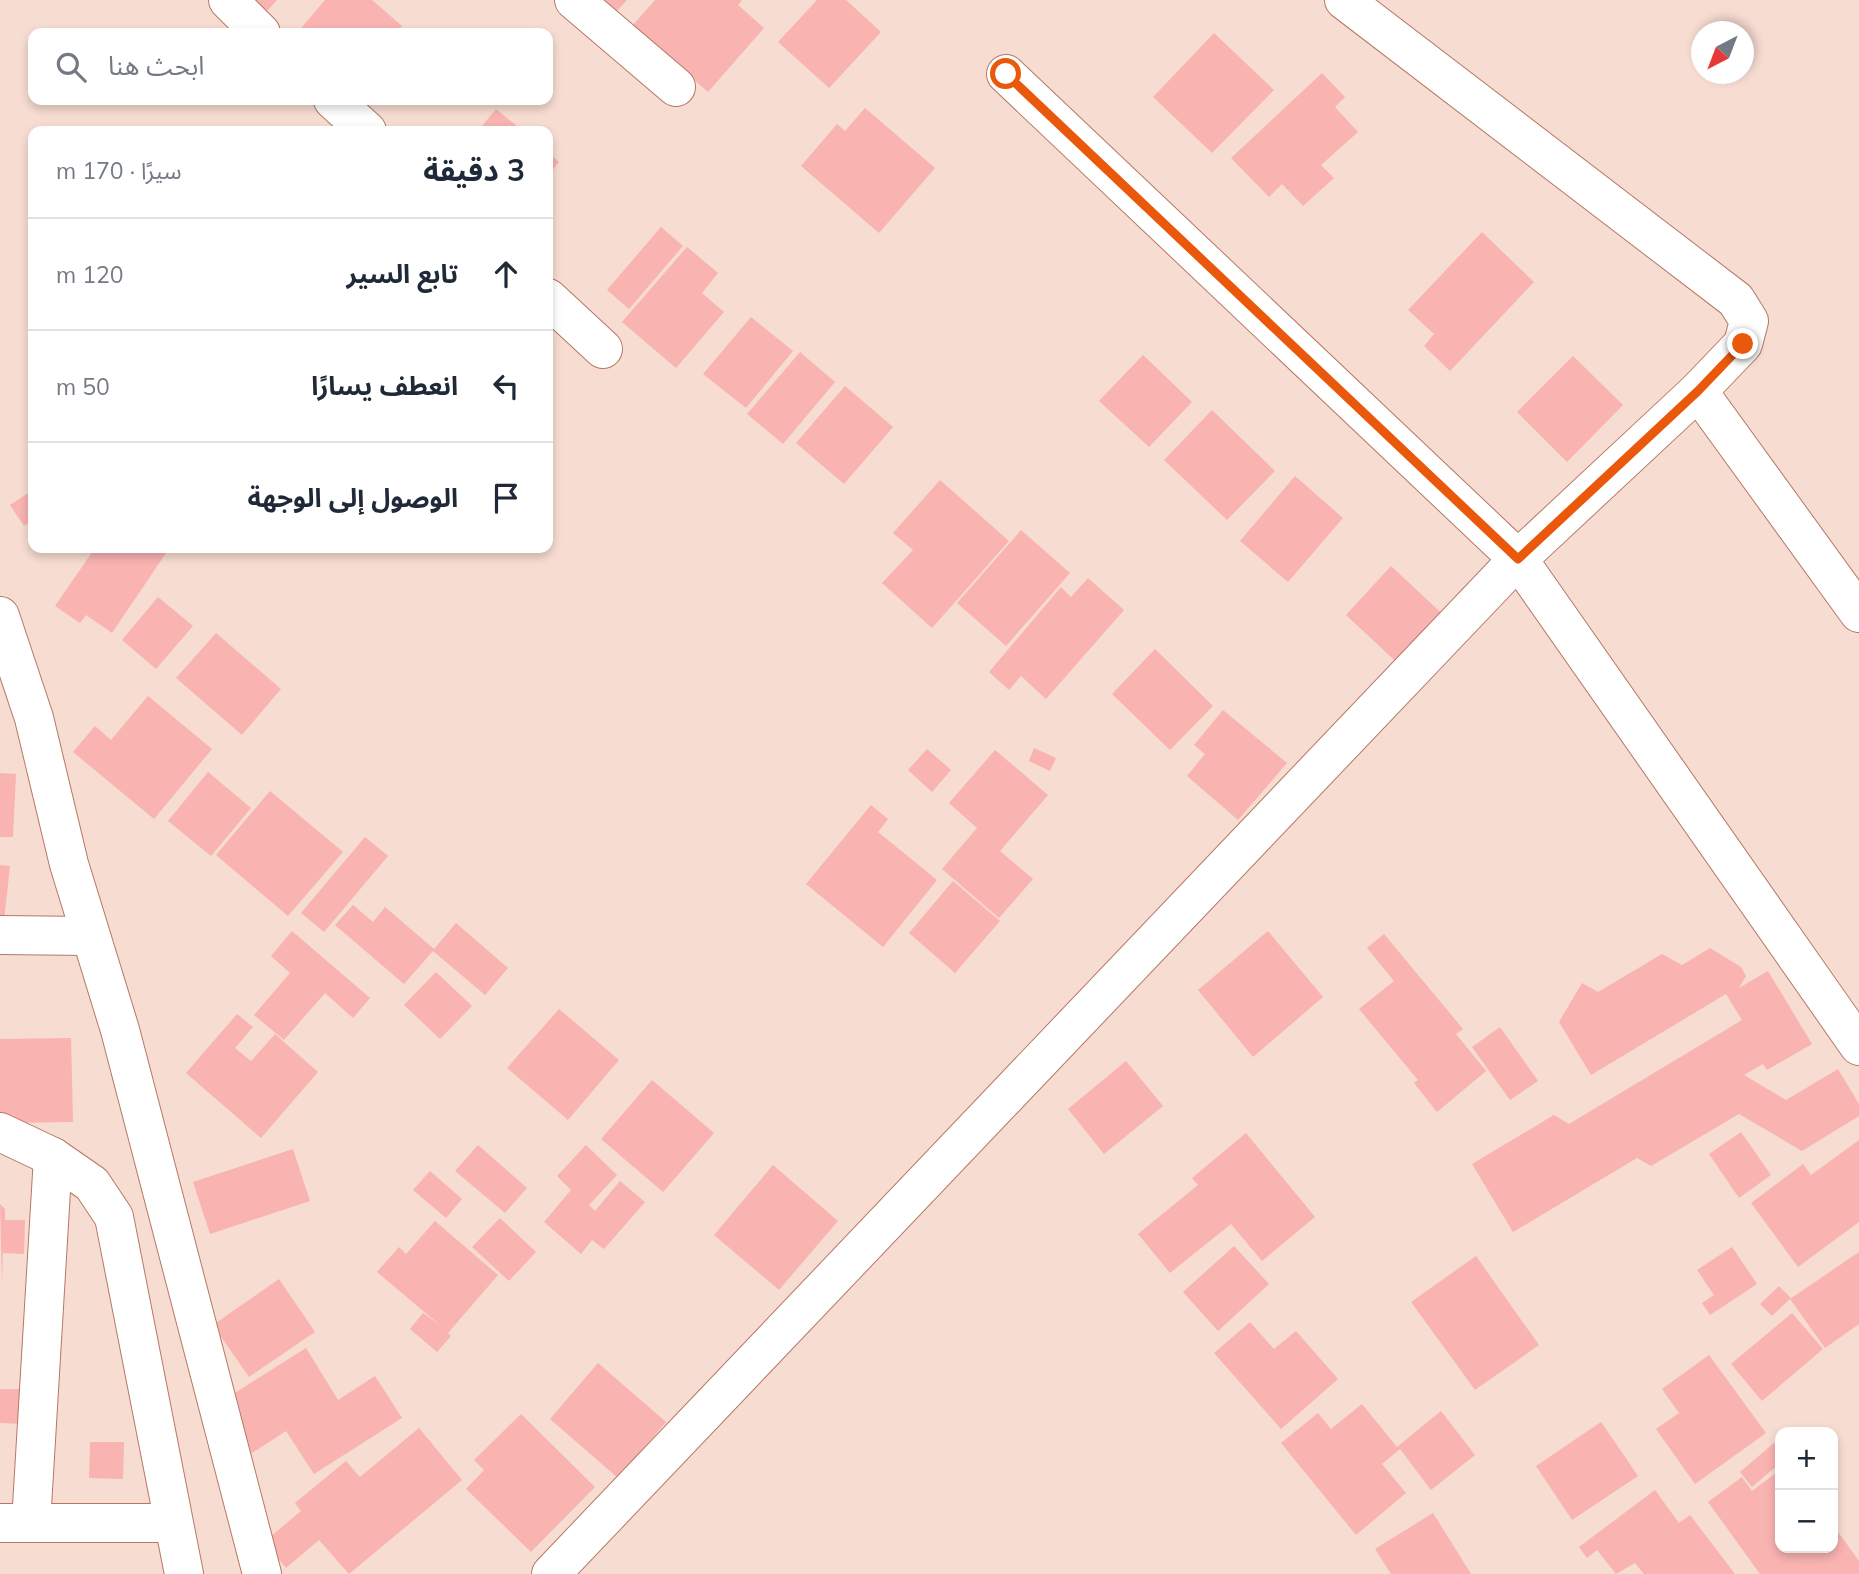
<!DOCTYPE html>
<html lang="ar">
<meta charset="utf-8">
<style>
body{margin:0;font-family:Mulish,"Noto Sans Arabic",sans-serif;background:#f6f6f7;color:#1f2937;direction:rtl}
.controls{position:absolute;right:21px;bottom:21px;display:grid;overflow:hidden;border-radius:14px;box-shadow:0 4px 10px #0003}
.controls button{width:63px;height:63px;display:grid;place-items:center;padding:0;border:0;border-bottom:2px solid #e0e1e3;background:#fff;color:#1f2937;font:35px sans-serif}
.compass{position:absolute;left:1691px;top:21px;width:63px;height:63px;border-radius:50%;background:#fff;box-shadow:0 4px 10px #0003;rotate:222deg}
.stop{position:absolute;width:21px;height:21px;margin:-16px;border:5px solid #ea580c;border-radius:50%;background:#fff}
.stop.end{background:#ea580c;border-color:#fff;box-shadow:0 2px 7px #0008}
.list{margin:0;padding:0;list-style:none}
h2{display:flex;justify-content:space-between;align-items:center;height:91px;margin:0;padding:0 28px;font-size:30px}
h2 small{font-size:23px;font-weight:400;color:#747a83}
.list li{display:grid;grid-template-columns:46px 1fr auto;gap:21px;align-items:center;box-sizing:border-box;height:112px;padding:0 28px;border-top:2px solid #e0e1e3}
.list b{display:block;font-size:26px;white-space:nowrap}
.list em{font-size:23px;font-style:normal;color:#747a83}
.icon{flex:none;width:38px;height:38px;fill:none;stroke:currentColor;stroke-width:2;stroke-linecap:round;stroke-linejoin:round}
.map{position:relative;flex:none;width:1859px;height:1574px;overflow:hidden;direction:ltr}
.search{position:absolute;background:#fff;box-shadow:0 4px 10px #0003;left:28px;top:28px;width:525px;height:77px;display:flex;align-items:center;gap:18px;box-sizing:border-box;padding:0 24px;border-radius:14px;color:#747a83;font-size:26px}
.panel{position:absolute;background:#fff;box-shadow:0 4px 10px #0003;left:28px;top:126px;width:525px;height:427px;border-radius:14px;direction:rtl}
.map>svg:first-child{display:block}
</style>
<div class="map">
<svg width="1859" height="1574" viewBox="0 0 1859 1574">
<rect width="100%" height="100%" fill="#f7dcd2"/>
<g fill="#f9b3b1">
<polygon points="237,0 277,0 259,20"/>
<polygon points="325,0 372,0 402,26 396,33 297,33"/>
<polygon points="600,0 627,0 615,13"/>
<polygon points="655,0 742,0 738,5 764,28 708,92 632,26"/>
<polygon points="817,0 846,0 881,32 829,88 778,42"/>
<polygon points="1214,33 1274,90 1212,153 1153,97"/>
<polygon points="1322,73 1345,97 1335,107 1358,132 1321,165 1334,178 1303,206 1282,184 1269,197 1231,158"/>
<polygon points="865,108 935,168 879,233 801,166 837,124 845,131"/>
<polygon points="496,109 523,131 478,131"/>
<polygon points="548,152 559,162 548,176"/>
<polygon points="661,227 683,246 629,309 607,290"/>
<polygon points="1482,232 1534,282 1450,371 1424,346 1434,334 1408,310"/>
<polygon points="687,247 718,273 702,293 724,312 676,368 622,322"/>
<polygon points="751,317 793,351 746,408 703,374"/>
<polygon points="800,352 835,382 783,444 747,414"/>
<polygon points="1143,355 1192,402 1149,447 1099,401"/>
<polygon points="1573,356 1623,405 1567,462 1517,412"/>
<polygon points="845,386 893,427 844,484 796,443"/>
<polygon points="1212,410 1275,471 1227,520 1164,460"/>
<polygon points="1295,476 1343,518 1288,582 1240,541"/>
<polygon points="940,480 1009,541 932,628 882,583 913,550 893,533"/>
<polygon points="33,490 33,520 24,526 10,505"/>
<polygon points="1021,530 1070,573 1006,646 957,603"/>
<polygon points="95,548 158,548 166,553 112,633 86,615 80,623 55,606"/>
<polygon points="1391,566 1451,622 1406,671 1346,615"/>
<polygon points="1088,578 1124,610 1046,699 1021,676 1009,690 989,672 1061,587 1071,597"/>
<polygon points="158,597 193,626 156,669 122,640"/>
<polygon points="216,633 281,689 242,735 176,678"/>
<polygon points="1155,649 1213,706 1170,750 1112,694"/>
<polygon points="148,696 212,749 154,819 73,752 95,726 111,740"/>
<polygon points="1223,710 1287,763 1238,820 1187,776 1205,754 1194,745"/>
<polygon points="1034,748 1056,758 1050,771 1029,761"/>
<polygon points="927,749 951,770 932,792 908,770"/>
<polygon points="995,750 1048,795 1000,851 1033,879 999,918 942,869 977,828 949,803"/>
<polygon points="208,772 251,808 211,856 168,821"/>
<polygon points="0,773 16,774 13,837 0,837"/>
<polygon points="270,791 343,852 288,916 216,855"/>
<polygon points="871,805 888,819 878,832 937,880 883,947 806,884"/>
<polygon points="365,837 388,856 324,932 301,913"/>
<polygon points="0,865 10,866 3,930 0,930"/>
<polygon points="953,881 1000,921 955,973 909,933"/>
<polygon points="353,905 373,922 385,907 434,949 456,923 508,968 485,995 433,951 404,984 335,925"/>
<polygon points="292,931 370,998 353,1018 325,993 284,1040 254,1015 290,973 271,956"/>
<polygon points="1268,931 1323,997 1253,1057 1198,990"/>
<polygon points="1384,934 1463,1029 1456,1034 1486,1071 1437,1112 1414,1083 1418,1080 1359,1009 1394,981 1367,948"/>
<polygon points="1710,948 1741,967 1746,976 1739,988 1768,971 1812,1044 1767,1070 1763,1064 1744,1075 1786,1100 1838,1069 1859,1104 1859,1116 1802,1151 1739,1114 1651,1166 1637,1158 1513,1232 1472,1164 1554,1115 1569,1124 1742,1020 1726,994 1591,1075 1559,1022 1582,983 1598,992 1662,954 1682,965"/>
<polygon points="436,972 472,1006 440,1039 404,1005"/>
<polygon points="559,1009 619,1060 568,1120 507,1068"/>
<polygon points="237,1014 253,1027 235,1048 251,1061 275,1034 318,1072 261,1138 186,1073"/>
<polygon points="1500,1027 1538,1081 1510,1100 1472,1047"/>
<polygon points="71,1038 73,1122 0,1123 0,1039"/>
<polygon points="1126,1061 1163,1106 1104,1154 1068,1109"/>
<polygon points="652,1080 714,1133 663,1192 601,1139"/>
<polygon points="1741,1132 1771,1175 1739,1198 1709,1154"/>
<polygon points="1246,1133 1315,1217 1262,1261 1231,1224 1170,1273 1138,1234 1198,1185 1192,1178"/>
<polygon points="1859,1140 1859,1222 1798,1267 1751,1203 1803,1164 1811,1175"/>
<polygon points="478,1145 527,1188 505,1213 455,1171"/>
<polygon points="586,1145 617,1175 589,1205 595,1211 620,1181 645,1202 604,1249 592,1240 581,1254 544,1222 571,1190 557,1176"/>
<polygon points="293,1149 310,1201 210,1234 193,1182"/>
<polygon points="773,1165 838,1221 779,1290 714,1235"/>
<polygon points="430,1171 462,1199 446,1218 413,1190"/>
<polygon points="0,1204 5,1209 5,1220 25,1220 24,1254 3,1253 2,1282"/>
<polygon points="500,1218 536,1252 509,1281 472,1247"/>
<polygon points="435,1221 498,1275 448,1333 451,1336 437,1352 410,1329 423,1313 441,1326 377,1272 399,1247 406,1254"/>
<polygon points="1234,1246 1269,1284 1218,1331 1183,1292"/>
<polygon points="1732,1247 1757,1284 1710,1315 1702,1303 1714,1295 1697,1270"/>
<polygon points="1859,1252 1859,1324 1825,1348 1790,1299"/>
<polygon points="1476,1256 1539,1345 1475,1390 1411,1302"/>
<polygon points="279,1279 315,1332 249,1377 213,1325"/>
<polygon points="1779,1286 1791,1298 1772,1316 1760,1304"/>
<polygon points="1792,1313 1823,1349 1762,1401 1731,1364"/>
<polygon points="1250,1322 1274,1349 1296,1331 1338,1379 1281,1429 1214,1353"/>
<polygon points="306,1348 338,1400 375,1376 402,1418 314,1474 286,1431 252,1453 219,1403"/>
<polygon points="1709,1355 1766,1433 1695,1484 1656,1429 1679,1413 1662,1389"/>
<polygon points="598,1363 666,1422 618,1478 550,1419"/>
<polygon points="0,1389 22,1389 21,1424 0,1423"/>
<polygon points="1362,1404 1397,1447 1441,1411 1475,1455 1431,1490 1400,1449 1382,1464 1406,1493 1356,1535 1281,1443 1318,1413 1331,1429"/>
<polygon points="521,1414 595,1487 531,1552 466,1489 484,1470 474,1460"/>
<polygon points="1601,1422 1638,1476 1572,1520 1536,1466"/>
<polygon points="419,1428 462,1480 349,1574 319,1540 286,1568 264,1542 301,1511 295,1503 346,1461 360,1477"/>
<polygon points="90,1442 124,1442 123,1479 89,1478"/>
<polygon points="1774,1443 1780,1450 1780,1463 1752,1487 1740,1472"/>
<polygon points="1780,1470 1780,1548 1833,1548 1833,1525 1859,1561 1859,1574 1760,1574 1708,1502 1742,1477 1752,1491"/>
<polygon points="1655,1490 1679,1523 1690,1515 1735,1574 1644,1574 1635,1563 1616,1574 1597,1550 1587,1558 1579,1547"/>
<polygon points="1433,1513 1471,1574 1391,1574 1375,1549"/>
</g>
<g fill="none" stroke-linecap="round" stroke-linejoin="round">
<defs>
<g id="minor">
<polyline points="228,0 261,33"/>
<polyline points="574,0 676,87"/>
<polyline points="1006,74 1518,559 1859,1046"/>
<polyline points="333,100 367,131"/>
<polyline points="548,298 603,349"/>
<polyline points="1698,391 1859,613"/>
<polyline points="0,616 34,718 69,864 120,1030 262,1574"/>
<polyline points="0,935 90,936"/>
<polyline points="0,1132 53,1157 92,1184 114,1217 184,1574"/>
<polyline points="0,1523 172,1523"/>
<polyline points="31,1523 53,1157"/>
<polyline points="551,1574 1518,559 1698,391 1743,344 1749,321 1736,300 1344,0"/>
</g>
</defs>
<use href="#minor" stroke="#b57963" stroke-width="40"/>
<use href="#minor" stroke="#fff" stroke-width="38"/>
</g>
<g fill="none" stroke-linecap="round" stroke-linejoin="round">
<polyline stroke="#ea580c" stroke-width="9" points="1006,74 1518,559 1698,391 1743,344"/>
</g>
</svg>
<div class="controls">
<button>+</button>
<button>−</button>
</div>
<svg class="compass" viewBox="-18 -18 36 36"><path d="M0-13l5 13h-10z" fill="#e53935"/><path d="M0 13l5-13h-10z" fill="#747a83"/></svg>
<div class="stop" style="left:1006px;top:74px"></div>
<div class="stop end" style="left:1743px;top:344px"></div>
<div class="search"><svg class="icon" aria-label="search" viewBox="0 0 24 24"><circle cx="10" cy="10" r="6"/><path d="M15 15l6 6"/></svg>ابحث هنا</div>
<section class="panel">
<h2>3 دقيقة<small>سيرًا · 170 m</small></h2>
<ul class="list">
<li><svg class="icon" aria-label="ahead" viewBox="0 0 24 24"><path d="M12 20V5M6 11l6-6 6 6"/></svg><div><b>تابع السير</b></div><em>120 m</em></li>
<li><svg class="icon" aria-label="left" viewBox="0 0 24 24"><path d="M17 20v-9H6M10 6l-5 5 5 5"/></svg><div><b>انعطف يسارًا</b></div><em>50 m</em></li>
<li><svg class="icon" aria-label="arrive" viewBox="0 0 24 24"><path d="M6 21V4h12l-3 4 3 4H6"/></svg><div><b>الوصول إلى الوجهة</b></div></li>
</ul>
</section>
</div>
